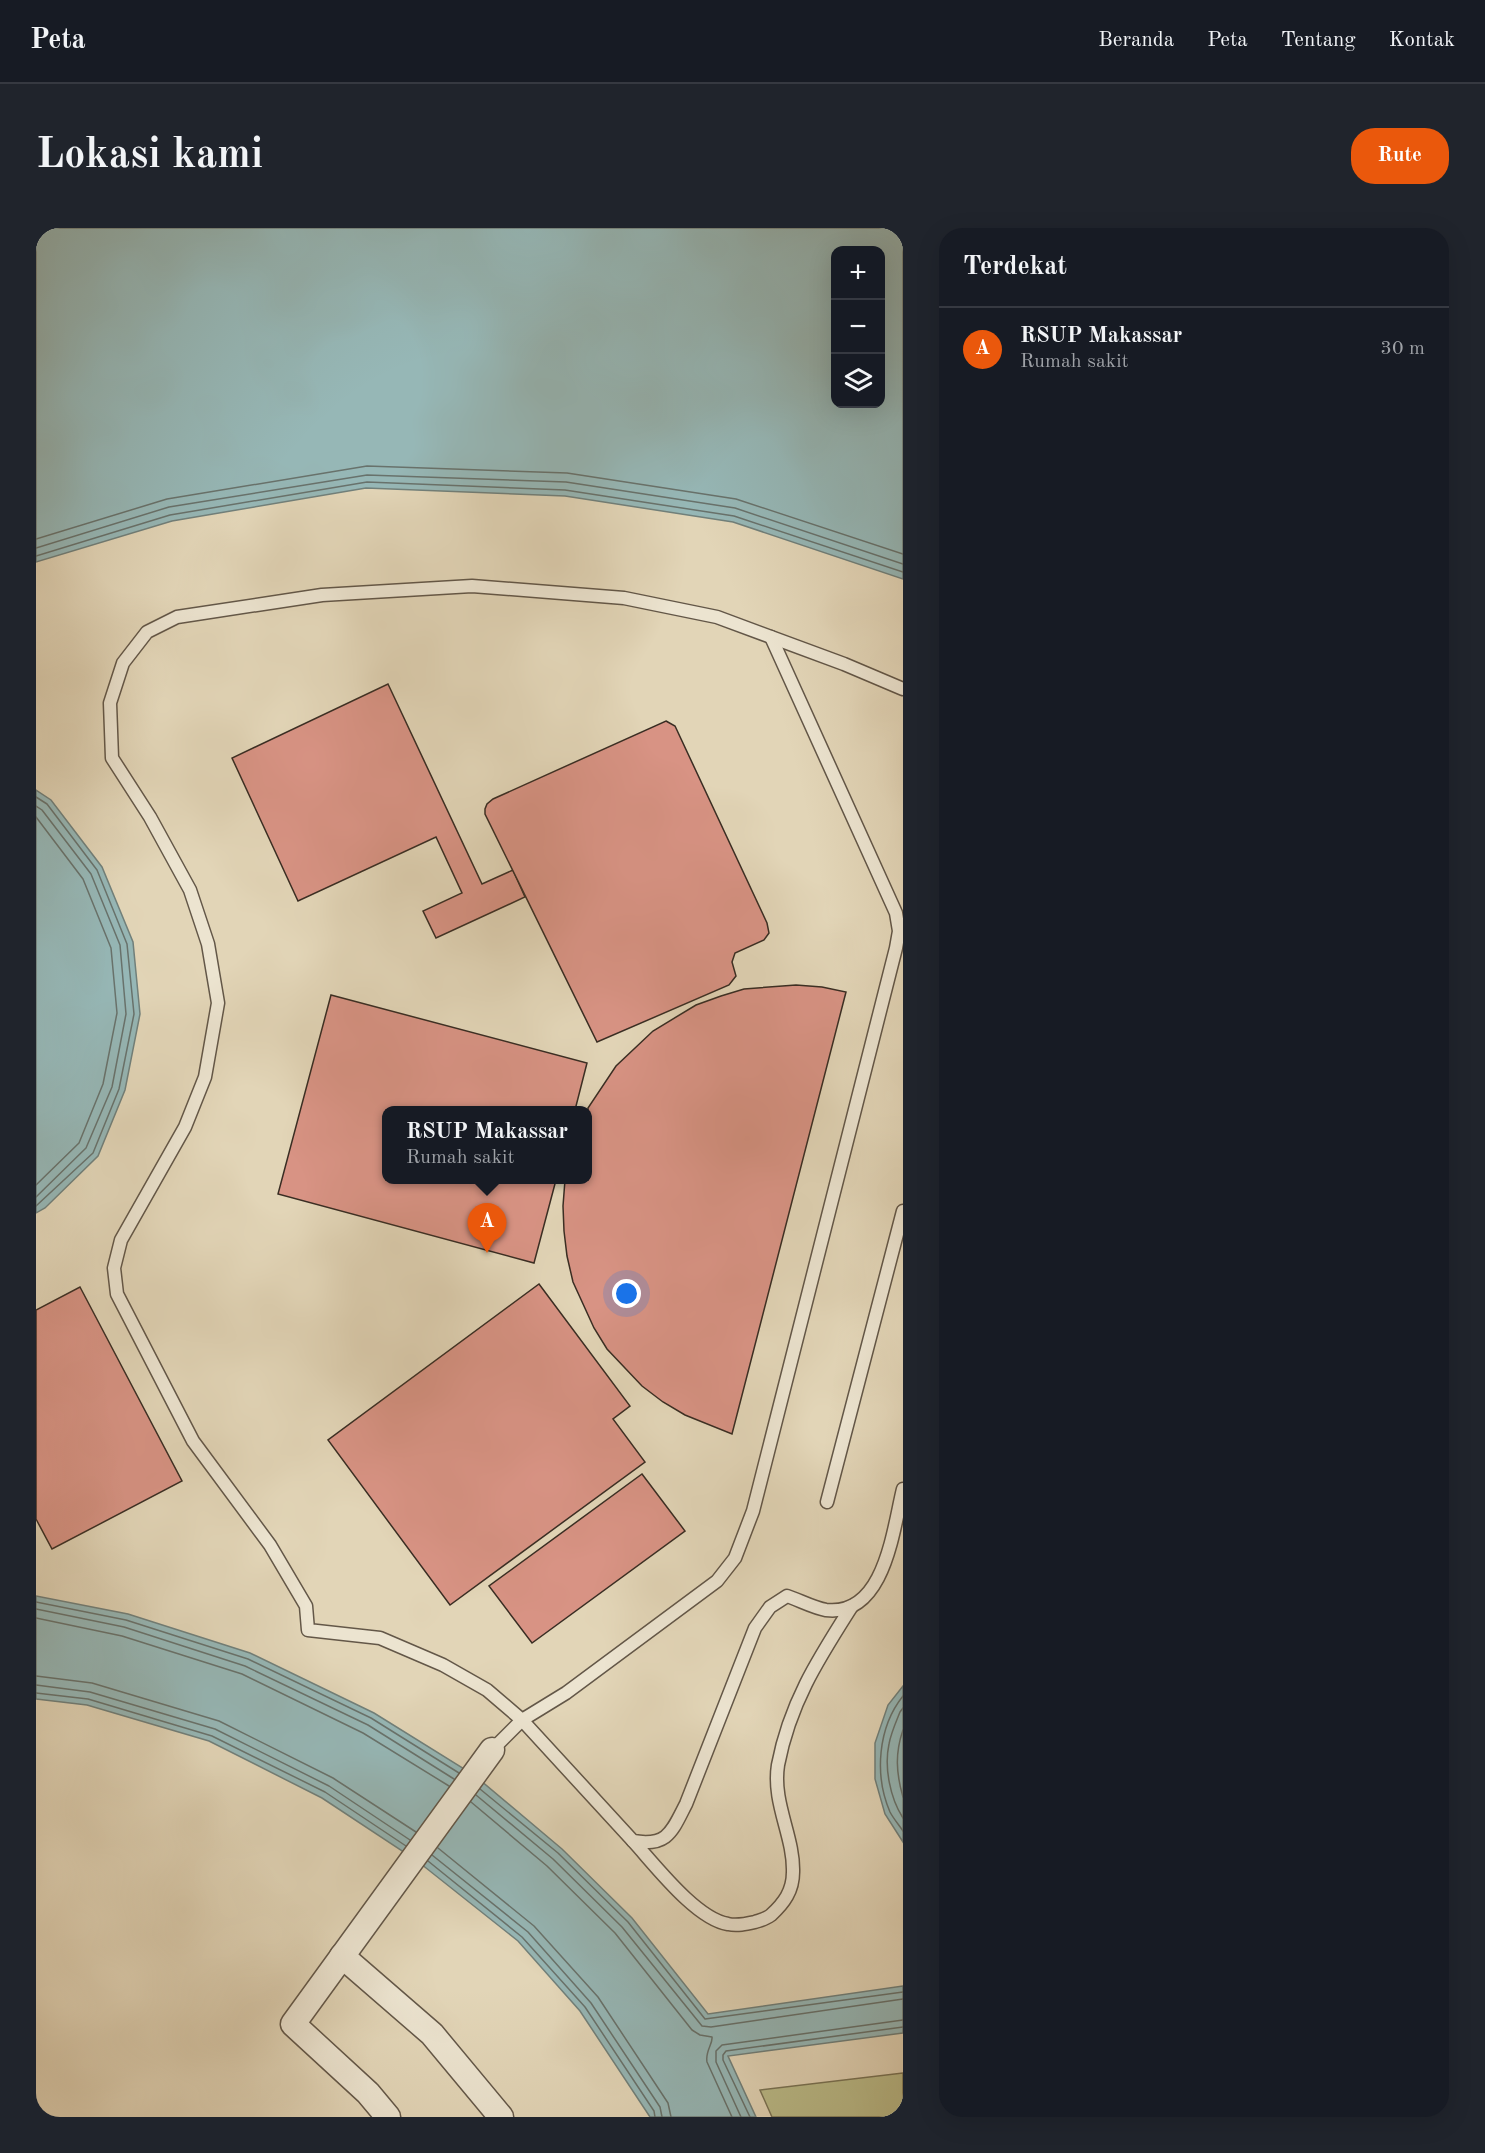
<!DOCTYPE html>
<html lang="id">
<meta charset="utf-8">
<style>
body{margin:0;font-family:"Old Standard TT",serif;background:#20242c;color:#f1f3f6}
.controls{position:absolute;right:18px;top:18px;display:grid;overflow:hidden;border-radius:12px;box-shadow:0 6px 24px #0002}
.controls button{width:54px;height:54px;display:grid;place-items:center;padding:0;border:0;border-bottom:2px solid #363941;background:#171b24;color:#f1f3f6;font:30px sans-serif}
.you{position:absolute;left:591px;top:1066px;width:21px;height:21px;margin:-15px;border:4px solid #fff;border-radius:50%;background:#1a73e8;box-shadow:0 0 0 9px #1a73e833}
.badge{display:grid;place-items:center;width:39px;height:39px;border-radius:50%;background:#ea580c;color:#fff;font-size:20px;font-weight:700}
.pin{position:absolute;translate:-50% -50px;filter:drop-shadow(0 2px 3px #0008)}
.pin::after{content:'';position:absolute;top:32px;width:21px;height:18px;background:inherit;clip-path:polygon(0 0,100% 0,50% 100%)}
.popup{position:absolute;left:346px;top:878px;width:210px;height:78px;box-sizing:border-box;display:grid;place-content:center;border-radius:12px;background:#171b24;filter:drop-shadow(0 2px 4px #0005);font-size:20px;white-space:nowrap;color:#9ea1a6}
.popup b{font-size:22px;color:#f1f3f6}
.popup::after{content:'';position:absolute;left:50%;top:100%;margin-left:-12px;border:12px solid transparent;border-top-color:#171b24}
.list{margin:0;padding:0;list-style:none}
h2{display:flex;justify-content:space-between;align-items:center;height:78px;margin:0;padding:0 24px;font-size:26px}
h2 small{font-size:20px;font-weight:400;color:#9ea1a6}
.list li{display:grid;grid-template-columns:39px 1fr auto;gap:18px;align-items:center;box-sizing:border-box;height:84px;padding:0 24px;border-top:2px solid #363941}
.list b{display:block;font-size:22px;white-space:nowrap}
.list p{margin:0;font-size:20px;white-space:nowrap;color:#9ea1a6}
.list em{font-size:20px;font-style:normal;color:#9ea1a6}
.icon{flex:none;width:33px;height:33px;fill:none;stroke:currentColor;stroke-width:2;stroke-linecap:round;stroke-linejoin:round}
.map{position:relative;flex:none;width:867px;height:1889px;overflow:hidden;border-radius:24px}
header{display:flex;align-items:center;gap:36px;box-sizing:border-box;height:84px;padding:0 30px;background:#171b24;border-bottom:2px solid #363941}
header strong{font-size:28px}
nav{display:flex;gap:33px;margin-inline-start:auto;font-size:21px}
.intro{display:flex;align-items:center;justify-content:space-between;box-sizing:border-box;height:144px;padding:0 36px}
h1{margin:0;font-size:42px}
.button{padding:15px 27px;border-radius:24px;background:#ea580c;color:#fff;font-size:21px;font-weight:700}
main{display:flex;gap:36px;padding:0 36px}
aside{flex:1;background:#171b24;border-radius:24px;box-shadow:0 6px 24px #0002}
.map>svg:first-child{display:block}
</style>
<header>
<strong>Peta</strong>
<nav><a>Beranda</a><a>Peta</a><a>Tentang</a><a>Kontak</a></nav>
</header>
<div class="intro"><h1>Lokasi kami</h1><a class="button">Rute</a></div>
<main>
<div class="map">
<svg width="867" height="1889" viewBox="0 0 867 1889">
<rect width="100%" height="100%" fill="#e2d5b7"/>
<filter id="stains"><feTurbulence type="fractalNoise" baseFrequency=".00333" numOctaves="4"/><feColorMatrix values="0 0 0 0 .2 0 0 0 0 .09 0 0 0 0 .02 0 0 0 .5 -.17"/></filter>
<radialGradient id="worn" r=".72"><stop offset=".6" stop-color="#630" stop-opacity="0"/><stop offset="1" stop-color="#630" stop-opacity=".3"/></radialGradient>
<polygon fill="#babb89" stroke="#7a7456" stroke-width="1.5" points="867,1845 867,1889 736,1889 724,1862"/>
<g fill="#96b7b6" stroke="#71807b" stroke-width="1.5" fill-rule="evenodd">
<path d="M0 0H867V351L697 294 529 268 330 260 136 293 0 334ZM844 22V176H800V22Z"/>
<polygon points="0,562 15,572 66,639 97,714 104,786 89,862 62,928 9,980 0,985"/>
<polygon points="0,1368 92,1386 214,1425 338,1485 438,1547 526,1621 596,1690 672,1786 867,1758 867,1805 692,1828 720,1889 614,1889 544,1783 482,1713 380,1632 286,1570 173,1513 51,1477 0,1471"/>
<polygon points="867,1458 867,1614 849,1586 839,1551 839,1515 852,1477"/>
</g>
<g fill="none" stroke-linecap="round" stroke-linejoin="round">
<g stroke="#68726c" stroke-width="1.5">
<polyline points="0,311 131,271 331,238 531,245 700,271 867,326"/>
<polyline points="0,320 133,279 331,247 530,254 699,280 867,336"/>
<polyline points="0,328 134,287 331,254 529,262 698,288 867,344"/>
<polyline points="0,569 11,576 61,642 91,716 98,786 83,861 57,925 0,978"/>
<polyline points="0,578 6,582 55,646 84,717 90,786 76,859 50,920 0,969"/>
<polyline points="0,589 47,651 75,720 81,785 67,856 43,915 0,957"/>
<polyline points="0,1374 90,1392 212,1431 335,1490 423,1545"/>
<polyline points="0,1381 88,1399 209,1438 332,1497 418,1551"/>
<polyline points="0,1390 86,1408 206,1446 327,1505 413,1558"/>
<polyline points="0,1448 56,1455 183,1493 297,1550 380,1604"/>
<polyline points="0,1457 54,1464 179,1501 293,1558 374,1612"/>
<polyline points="0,1465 52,1471 176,1508 289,1564 370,1618"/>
<path d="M867 1468C842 1499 838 1547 854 1584 857 1590 863 1597 867 1603"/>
<path d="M867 1480 864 1484C860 1494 855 1505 853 1516 848 1539 854 1570 867 1590"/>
<path d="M867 1502C859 1525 860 1545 867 1569"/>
<polyline points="444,1561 522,1625 592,1694 669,1791 867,1764"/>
<polyline points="440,1567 517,1631 586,1699 666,1798 675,1799 867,1771"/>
<path d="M435 1574 511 1638 579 1705 656 1802 664 1807 676 1809C677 1816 669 1823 671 1834L696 1889"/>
<polyline points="402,1620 498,1698 562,1769 632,1875 635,1889"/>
<polyline points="396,1627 492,1704 555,1775 624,1879 626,1889"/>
<polyline points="392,1633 486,1709 549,1779 618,1883 619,1889"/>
<polyline points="705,1889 680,1834 680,1823 686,1817 867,1792"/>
<polyline points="714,1889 687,1832 687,1827 690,1823 867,1799"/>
</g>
</g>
<g fill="#d89384" stroke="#392d23" stroke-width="1.5">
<polygon points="352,456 446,656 477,642 489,669 400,710 387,683 426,665 400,609 262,673 196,530"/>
<polygon points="630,493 639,498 731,695 733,705 728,712 699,725 696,734 700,748 693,757 561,814 449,586 449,581 451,576 457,571"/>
<polygon points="760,757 786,759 810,764 696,1206 649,1187 627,1174 606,1158 571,1121 558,1100 537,1054 531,1028 528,1003 527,978 529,952 552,952 552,880 580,838 617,803 660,777 685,768 708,761"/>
<polygon points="295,767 551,835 539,882 350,882 350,952 520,952 498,1035 242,966"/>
<polygon points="503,1056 594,1178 577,1191 609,1234 414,1377 292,1212"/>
<polygon points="44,1059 146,1253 16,1321 0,1291 0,1082"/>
<polygon points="606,1246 649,1303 496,1415 453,1358"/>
</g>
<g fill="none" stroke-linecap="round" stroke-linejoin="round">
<defs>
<g id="service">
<path d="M867 461 808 436 681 389 588 370 436 358 286 367 141 389 111 404 87 435 74 475 76 530 114 589 154 662 172 716 182 775 169 849 149 899 85 1012 78 1040 81 1066 157 1213 234 1317 270 1378 272 1402 344 1410 407 1437 451 1462 486 1492 597 1613C632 1619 636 1603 650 1576L719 1400 734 1379 751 1368C763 1372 778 1380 790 1382 849 1389 857 1301 867 1261"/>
<polyline points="791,1274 867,983"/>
<polyline points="456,1522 486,1492 530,1465 681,1353 699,1330 717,1283 860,720 863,703 860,685 735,409"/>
<path d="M597 1613C619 1637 660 1691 692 1696 701 1698 710 1696 719 1694 725 1692 730 1691 735 1687 748 1675 757 1663 757 1644 758 1608 736 1575 742 1537 754 1474 783 1430 816 1378"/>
</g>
<g id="minor">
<polyline points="306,1728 396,1806 465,1889"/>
<polyline points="352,1889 332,1865 257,1796 456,1522"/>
</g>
</defs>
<use href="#service" stroke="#635748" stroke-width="15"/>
<use href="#minor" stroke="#635748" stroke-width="27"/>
<use href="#service" stroke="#ece4d0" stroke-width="12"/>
<use href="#minor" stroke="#ece4d0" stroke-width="24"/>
</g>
<rect width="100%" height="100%" filter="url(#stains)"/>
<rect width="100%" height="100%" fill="url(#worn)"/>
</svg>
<div class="controls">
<button>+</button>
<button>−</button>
<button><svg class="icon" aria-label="layers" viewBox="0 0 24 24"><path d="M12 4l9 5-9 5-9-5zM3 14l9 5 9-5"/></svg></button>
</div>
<div class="you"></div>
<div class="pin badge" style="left:451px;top:1025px">A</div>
<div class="popup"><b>RSUP Makassar</b>Rumah sakit</div>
</div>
<aside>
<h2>Terdekat<small></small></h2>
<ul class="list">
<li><span class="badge">A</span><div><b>RSUP Makassar</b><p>Rumah sakit</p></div><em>30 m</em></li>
</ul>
</aside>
</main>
